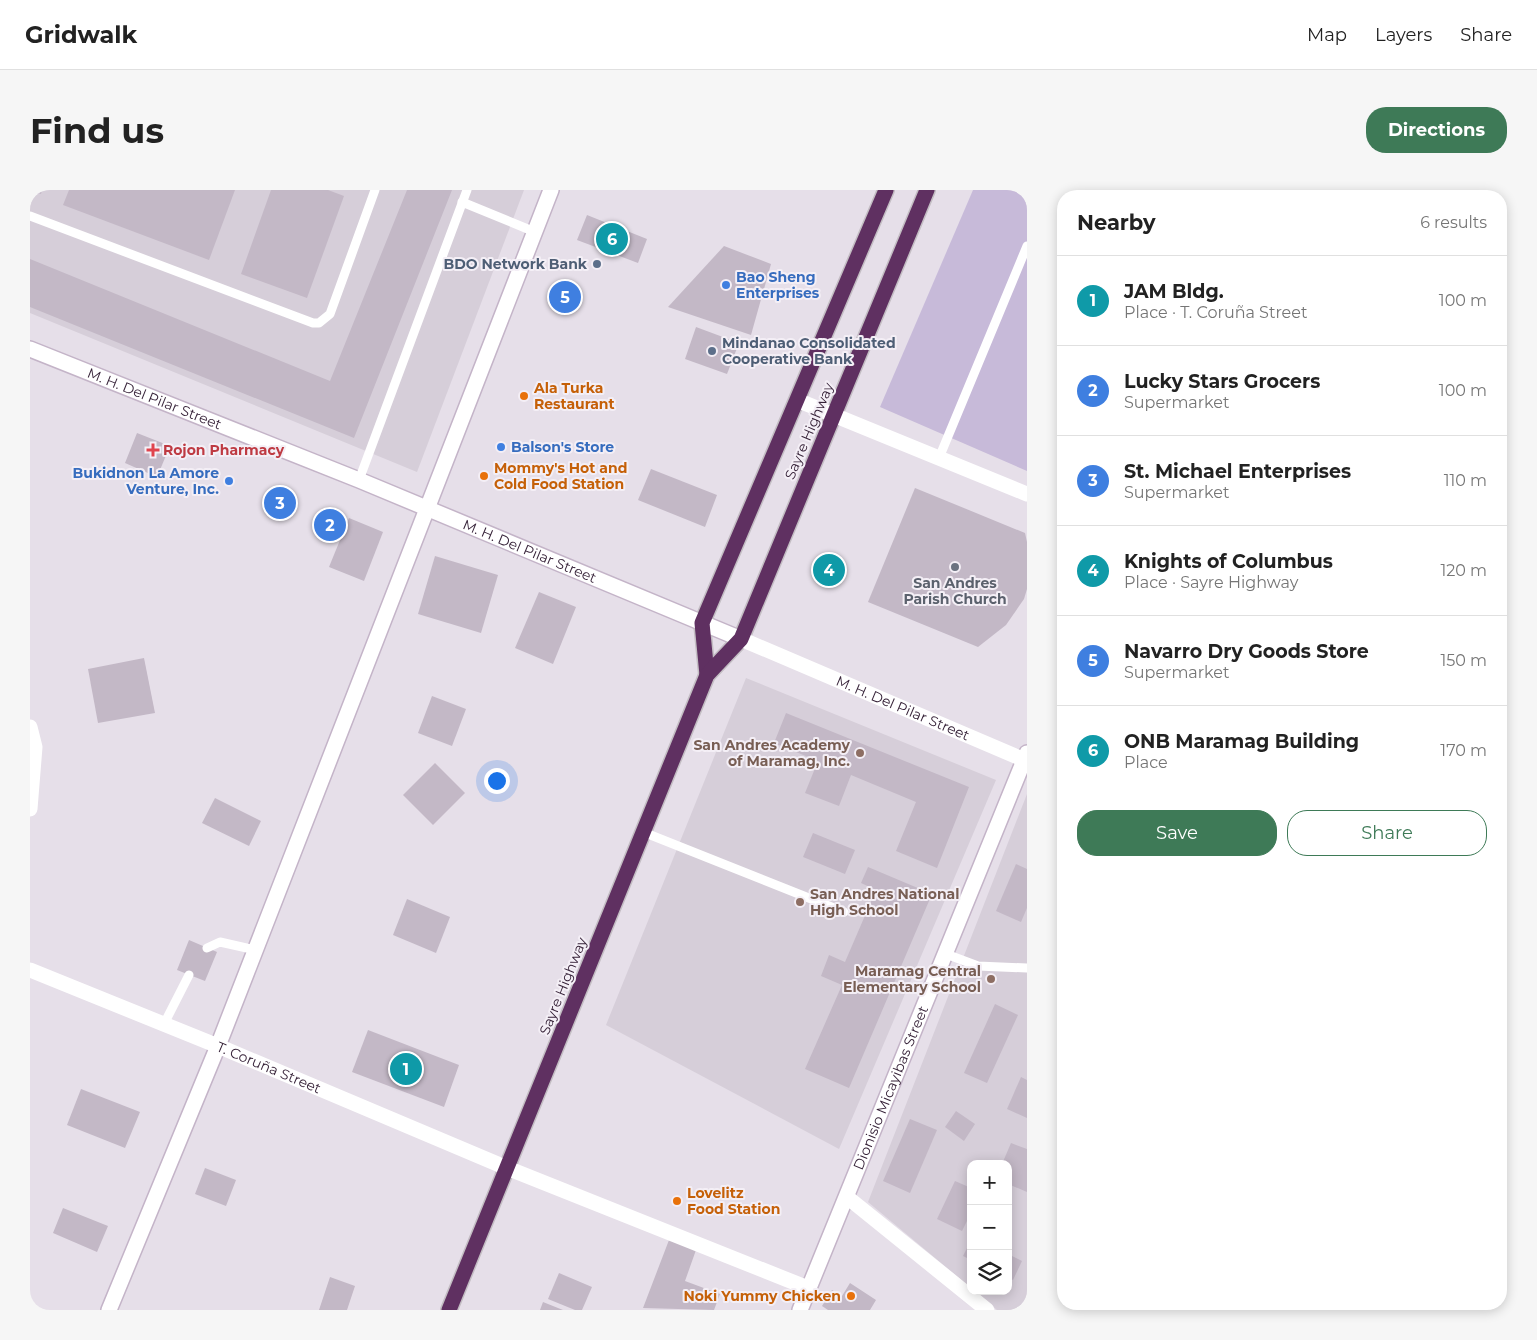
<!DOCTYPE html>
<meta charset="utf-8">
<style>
body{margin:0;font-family:Montserrat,sans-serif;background:#f6f6f6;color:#222}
.controls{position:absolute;right:15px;bottom:15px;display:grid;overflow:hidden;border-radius:10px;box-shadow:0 2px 12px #0003}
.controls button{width:45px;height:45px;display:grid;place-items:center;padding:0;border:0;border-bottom:1px solid #e0e0e0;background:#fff;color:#222;font:25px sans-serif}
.you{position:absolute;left:466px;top:590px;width:18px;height:18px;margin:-12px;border:4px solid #fff;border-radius:50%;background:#1a73e8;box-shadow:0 0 0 8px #1a73e833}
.badge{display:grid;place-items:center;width:32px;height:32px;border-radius:50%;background:#3e7a57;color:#fff;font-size:16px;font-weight:700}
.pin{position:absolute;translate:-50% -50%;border:2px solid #fff;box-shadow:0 1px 5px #0006}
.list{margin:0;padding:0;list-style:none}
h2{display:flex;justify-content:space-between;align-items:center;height:65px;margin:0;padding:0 20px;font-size:21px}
h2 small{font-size:16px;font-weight:400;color:#767676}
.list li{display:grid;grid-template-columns:32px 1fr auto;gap:15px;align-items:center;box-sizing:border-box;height:90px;padding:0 20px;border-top:1px solid #e0e0e0}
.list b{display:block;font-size:19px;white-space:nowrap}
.list p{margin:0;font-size:16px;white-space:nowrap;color:#767676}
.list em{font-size:16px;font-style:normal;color:#767676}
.actions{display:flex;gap:10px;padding:15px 20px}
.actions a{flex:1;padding:11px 0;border:1px solid #3e7a57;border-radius:20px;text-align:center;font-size:18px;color:#3e7a57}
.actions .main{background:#3e7a57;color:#fff}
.icon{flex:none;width:28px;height:28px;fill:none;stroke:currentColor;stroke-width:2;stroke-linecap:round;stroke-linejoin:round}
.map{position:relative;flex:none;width:997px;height:1120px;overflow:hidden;border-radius:20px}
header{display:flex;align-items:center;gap:30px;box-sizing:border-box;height:70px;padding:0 25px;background:#fff;border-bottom:1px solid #e0e0e0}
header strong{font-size:24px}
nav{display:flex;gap:28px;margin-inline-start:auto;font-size:18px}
.intro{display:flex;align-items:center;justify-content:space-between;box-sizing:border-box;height:120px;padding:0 30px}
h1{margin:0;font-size:35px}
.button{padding:12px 22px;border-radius:20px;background:#3e7a57;color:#fff;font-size:18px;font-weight:700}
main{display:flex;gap:30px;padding:0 30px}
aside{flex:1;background:#fff;border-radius:20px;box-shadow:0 2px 12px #0003}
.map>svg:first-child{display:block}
</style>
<header>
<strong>Gridwalk</strong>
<nav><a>Map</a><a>Layers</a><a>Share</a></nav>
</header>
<div class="intro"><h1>Find us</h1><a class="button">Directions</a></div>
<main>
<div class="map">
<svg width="997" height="1120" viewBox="0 0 997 1120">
<rect width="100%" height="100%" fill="#e6dfe9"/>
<g fill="#d6ced9">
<polygon points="0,0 494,0 387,282 0,123"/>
<polygon points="716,488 966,590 809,959 576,835"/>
<polygon points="997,604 997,1120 967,1120 945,1101 978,1101 978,974 941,974 941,1098 838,1012"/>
</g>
<polygon fill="#c7bad9" points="943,0 997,0 997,281 850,217"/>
<g fill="#c3b8c6">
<polygon points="0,0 12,0 11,4"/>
<polygon points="39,0 205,0 179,70 33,15"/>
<polygon points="241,0 298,0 314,6 277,108 211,84"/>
<polygon points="377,0 422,0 324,248 0,117 0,69 300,191"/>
<polygon points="557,25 617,49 608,73 547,50"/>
<polygon points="694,56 741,74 721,145 638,117"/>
<polygon points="666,137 709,153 697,184 655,169"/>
<polygon points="107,243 140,256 127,287 95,273"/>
<polygon points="621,279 687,305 675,337 608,310"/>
<polygon points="885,298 995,343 997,352 997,399 994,409 976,435 948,457 838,412"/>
<polygon points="319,328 353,342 334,391 299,377"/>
<polygon points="405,366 468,385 451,443 388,424"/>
<polygon points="509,402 546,417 523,474 485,458"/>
<polygon points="114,468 125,523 68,533 58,479"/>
<polygon points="402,506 436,519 422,556 388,543"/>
<polygon points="756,523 939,597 907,678 866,661 886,612 821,585 809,616 775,603 788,571 744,553"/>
<polygon points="405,573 435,603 403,635 373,605"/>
<polygon points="185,608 231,631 219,656 172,633"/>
<polygon points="783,643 825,660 815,684 773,667"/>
<polygon points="986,674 997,679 997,718 991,732 966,721"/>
<polygon points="838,677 902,704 819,898 775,879 812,795 791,786 799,765 815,772 846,700 831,693"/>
<polygon points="377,709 420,727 406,763 363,745"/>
<polygon points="159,750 187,762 175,791 147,780"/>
<polygon points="965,814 988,825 957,893 934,883"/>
<polygon points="338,840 429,875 414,917 322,882"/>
<polygon points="991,887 997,890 997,928 977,919"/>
<polygon points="51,899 110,922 95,958 37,935"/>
<polygon points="926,921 945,934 934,951 915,937"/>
<polygon points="880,929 907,940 880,1003 853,991"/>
<polygon points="981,953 997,959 997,1002 978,994 978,974 972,974"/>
<polygon points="175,978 206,990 196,1016 165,1004"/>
<polygon points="925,991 941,998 941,1023 932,1041 907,1029"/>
<polygon points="33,1018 78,1036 67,1062 23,1043"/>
<polygon points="639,1050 666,1060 655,1091 690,1104 684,1120 613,1118"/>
<polygon points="941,1050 941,1070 933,1066"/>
<polygon points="978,1064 992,1071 983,1090 978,1087"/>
<polygon points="529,1083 562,1097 552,1120 545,1120 518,1109"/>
<polygon points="300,1087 325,1096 317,1120 289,1120"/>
<polygon points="820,1093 846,1110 840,1120 798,1120 792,1116 802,1100 812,1106"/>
<polygon points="513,1112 533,1120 510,1120"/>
</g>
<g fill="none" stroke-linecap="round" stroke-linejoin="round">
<defs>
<g id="secondary">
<path id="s3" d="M0 159 329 290 711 449"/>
<polyline points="79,1120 188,856 521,0"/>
<path id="s4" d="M770 1120 997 563"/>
</g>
<g id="highway">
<polyline points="677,485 672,433 856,0"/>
<polyline points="419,1120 677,485 711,449 897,0"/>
</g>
</defs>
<use href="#secondary" stroke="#c4b4c8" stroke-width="18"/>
<use href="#highway" stroke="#c3bdc3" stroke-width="18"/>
<g stroke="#fff" stroke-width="9">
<polyline points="432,12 505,42"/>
<polyline points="0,26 283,133 289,133 300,124 345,0"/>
<polyline points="909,268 997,56"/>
<polyline points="329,290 437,0"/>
<polyline points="613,642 814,722"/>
<polyline points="177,758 190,752 226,760"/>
<polyline points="916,764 948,776 997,778"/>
<polyline points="134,834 159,785"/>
</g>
<g stroke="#fff" stroke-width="15">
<polyline points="767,210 997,304"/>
<path id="s1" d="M711 449 997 571"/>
<polyline points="0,537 5,557 0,619"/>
<path id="s2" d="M0 780 188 856 477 978 778 1098"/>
<polyline points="817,1007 957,1120"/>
</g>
<use href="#secondary" stroke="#fff" stroke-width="15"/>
<use href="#highway" stroke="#5f3061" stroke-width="15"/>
</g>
<g fill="#5c6f8a" stroke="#f4eff6" stroke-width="2">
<circle cx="567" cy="74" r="5"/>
<circle cx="682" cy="161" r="5"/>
</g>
<g fill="#3f7fe0" stroke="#f4eff6" stroke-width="2">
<circle cx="696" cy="95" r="5"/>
<circle cx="471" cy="257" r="5"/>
<circle cx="199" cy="291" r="5"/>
</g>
<g fill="#e8710a" stroke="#f4eff6" stroke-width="2">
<circle cx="494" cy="206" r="5"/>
<circle cx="454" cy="286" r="5"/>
<circle cx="647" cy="1011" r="5"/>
<circle cx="821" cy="1106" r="5"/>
</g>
<path fill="#e0444e" stroke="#f4eff6" stroke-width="2" d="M120.5 252.5h5v5h5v5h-5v5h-5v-5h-5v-5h5z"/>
<circle fill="#6b7280" stroke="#f4eff6" stroke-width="2" cx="925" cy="377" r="5"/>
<g fill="#8d6e63" stroke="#f4eff6" stroke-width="2">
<circle cx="830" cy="563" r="5"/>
<circle cx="770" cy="712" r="5"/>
<circle cx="961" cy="789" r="5"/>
</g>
<g text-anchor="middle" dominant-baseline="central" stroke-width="4" stroke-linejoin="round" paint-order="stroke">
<g font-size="14" font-weight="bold" fill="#4e5e75" stroke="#f4eff6" text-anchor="end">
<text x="557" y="74">BDO Network Bank</text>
<text x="692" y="153" text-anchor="start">Mindanao Consolidated<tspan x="692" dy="16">Cooperative Bank</tspan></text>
</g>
<g font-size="14" font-weight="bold" fill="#366cbe" stroke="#f4eff6" text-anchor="start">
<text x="706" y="87">Bao Sheng<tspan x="706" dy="16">Enterprises</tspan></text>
<text x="481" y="257">Balson's Store</text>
<text x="189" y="283" text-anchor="end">Bukidnon La Amore<tspan x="189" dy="16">Venture, Inc.</tspan></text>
</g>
<g font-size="14" font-weight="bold" fill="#c56008" stroke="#f4eff6" text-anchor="start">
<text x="504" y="198">Ala Turka<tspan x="504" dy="16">Restaurant</tspan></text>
<text x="464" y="278">Mommy's Hot and<tspan x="464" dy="16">Cold Food Station</tspan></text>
<text x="657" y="1003">Lovelitz<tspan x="657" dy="16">Food Station</tspan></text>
<text x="811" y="1106" text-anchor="end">Noki Yummy Chicken</text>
</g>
<g font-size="14" fill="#362238" stroke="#f4eff6">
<text stroke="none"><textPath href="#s3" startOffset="134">M. H. Del Pilar Street</textPath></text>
<text transform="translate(779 241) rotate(-67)">Sayre Highway</text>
<text stroke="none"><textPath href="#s3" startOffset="539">M. H. Del Pilar Street</textPath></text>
<text stroke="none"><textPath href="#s1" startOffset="176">M. H. Del Pilar Street</textPath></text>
<text transform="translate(533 796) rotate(-68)">Sayre Highway</text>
<text stroke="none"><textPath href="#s2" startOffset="258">T. Coruña Street</textPath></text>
<text stroke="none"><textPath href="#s4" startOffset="240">Dionisio Micayibas Street</textPath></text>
</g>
<g font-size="14" font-weight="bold" fill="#be3a42" stroke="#f4eff6" text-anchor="start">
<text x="133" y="260">Rojon Pharmacy</text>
</g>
<g font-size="14" font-weight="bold" fill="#5b616d" stroke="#f4eff6">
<text x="925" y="393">San Andres<tspan x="925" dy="16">Parish Church</tspan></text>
</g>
<g font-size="14" font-weight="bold" fill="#785e54" stroke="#f4eff6" text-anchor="end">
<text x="820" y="555">San Andres Academy<tspan x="820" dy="16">of Maramag, Inc.</tspan></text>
<text x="780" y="704" text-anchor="start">San Andres National<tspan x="780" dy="16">High School</tspan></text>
<text x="951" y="781">Maramag Central<tspan x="951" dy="16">Elementary School</tspan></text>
</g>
</g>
</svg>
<div class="controls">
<button>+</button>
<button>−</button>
<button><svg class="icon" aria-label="layers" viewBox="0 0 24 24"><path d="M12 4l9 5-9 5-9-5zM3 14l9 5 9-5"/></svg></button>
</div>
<div class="you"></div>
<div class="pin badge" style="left:376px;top:879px;background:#0f9aa8">1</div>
<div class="pin badge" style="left:300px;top:335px;background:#3f7fe0">2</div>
<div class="pin badge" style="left:250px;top:313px;background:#3f7fe0">3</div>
<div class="pin badge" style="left:799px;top:380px;background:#0f9aa8">4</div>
<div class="pin badge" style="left:535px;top:107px;background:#3f7fe0">5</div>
<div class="pin badge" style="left:582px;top:49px;background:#0f9aa8">6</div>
</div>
<aside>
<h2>Nearby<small>6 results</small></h2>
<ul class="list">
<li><span class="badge" style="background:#0f9aa8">1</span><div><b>JAM Bldg.</b><p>Place · T. Coruña Street</p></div><em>100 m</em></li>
<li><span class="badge" style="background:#3f7fe0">2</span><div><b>Lucky Stars Grocers</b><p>Supermarket</p></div><em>100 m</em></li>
<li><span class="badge" style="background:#3f7fe0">3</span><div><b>St. Michael Enterprises</b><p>Supermarket</p></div><em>110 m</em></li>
<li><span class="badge" style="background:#0f9aa8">4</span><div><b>Knights of Columbus</b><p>Place · Sayre Highway</p></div><em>120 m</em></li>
<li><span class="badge" style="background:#3f7fe0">5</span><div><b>Navarro Dry Goods Store</b><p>Supermarket</p></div><em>150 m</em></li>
<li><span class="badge" style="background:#0f9aa8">6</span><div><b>ONB Maramag Building</b><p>Place</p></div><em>170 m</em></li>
</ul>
<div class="actions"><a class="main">Save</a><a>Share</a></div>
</aside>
</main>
